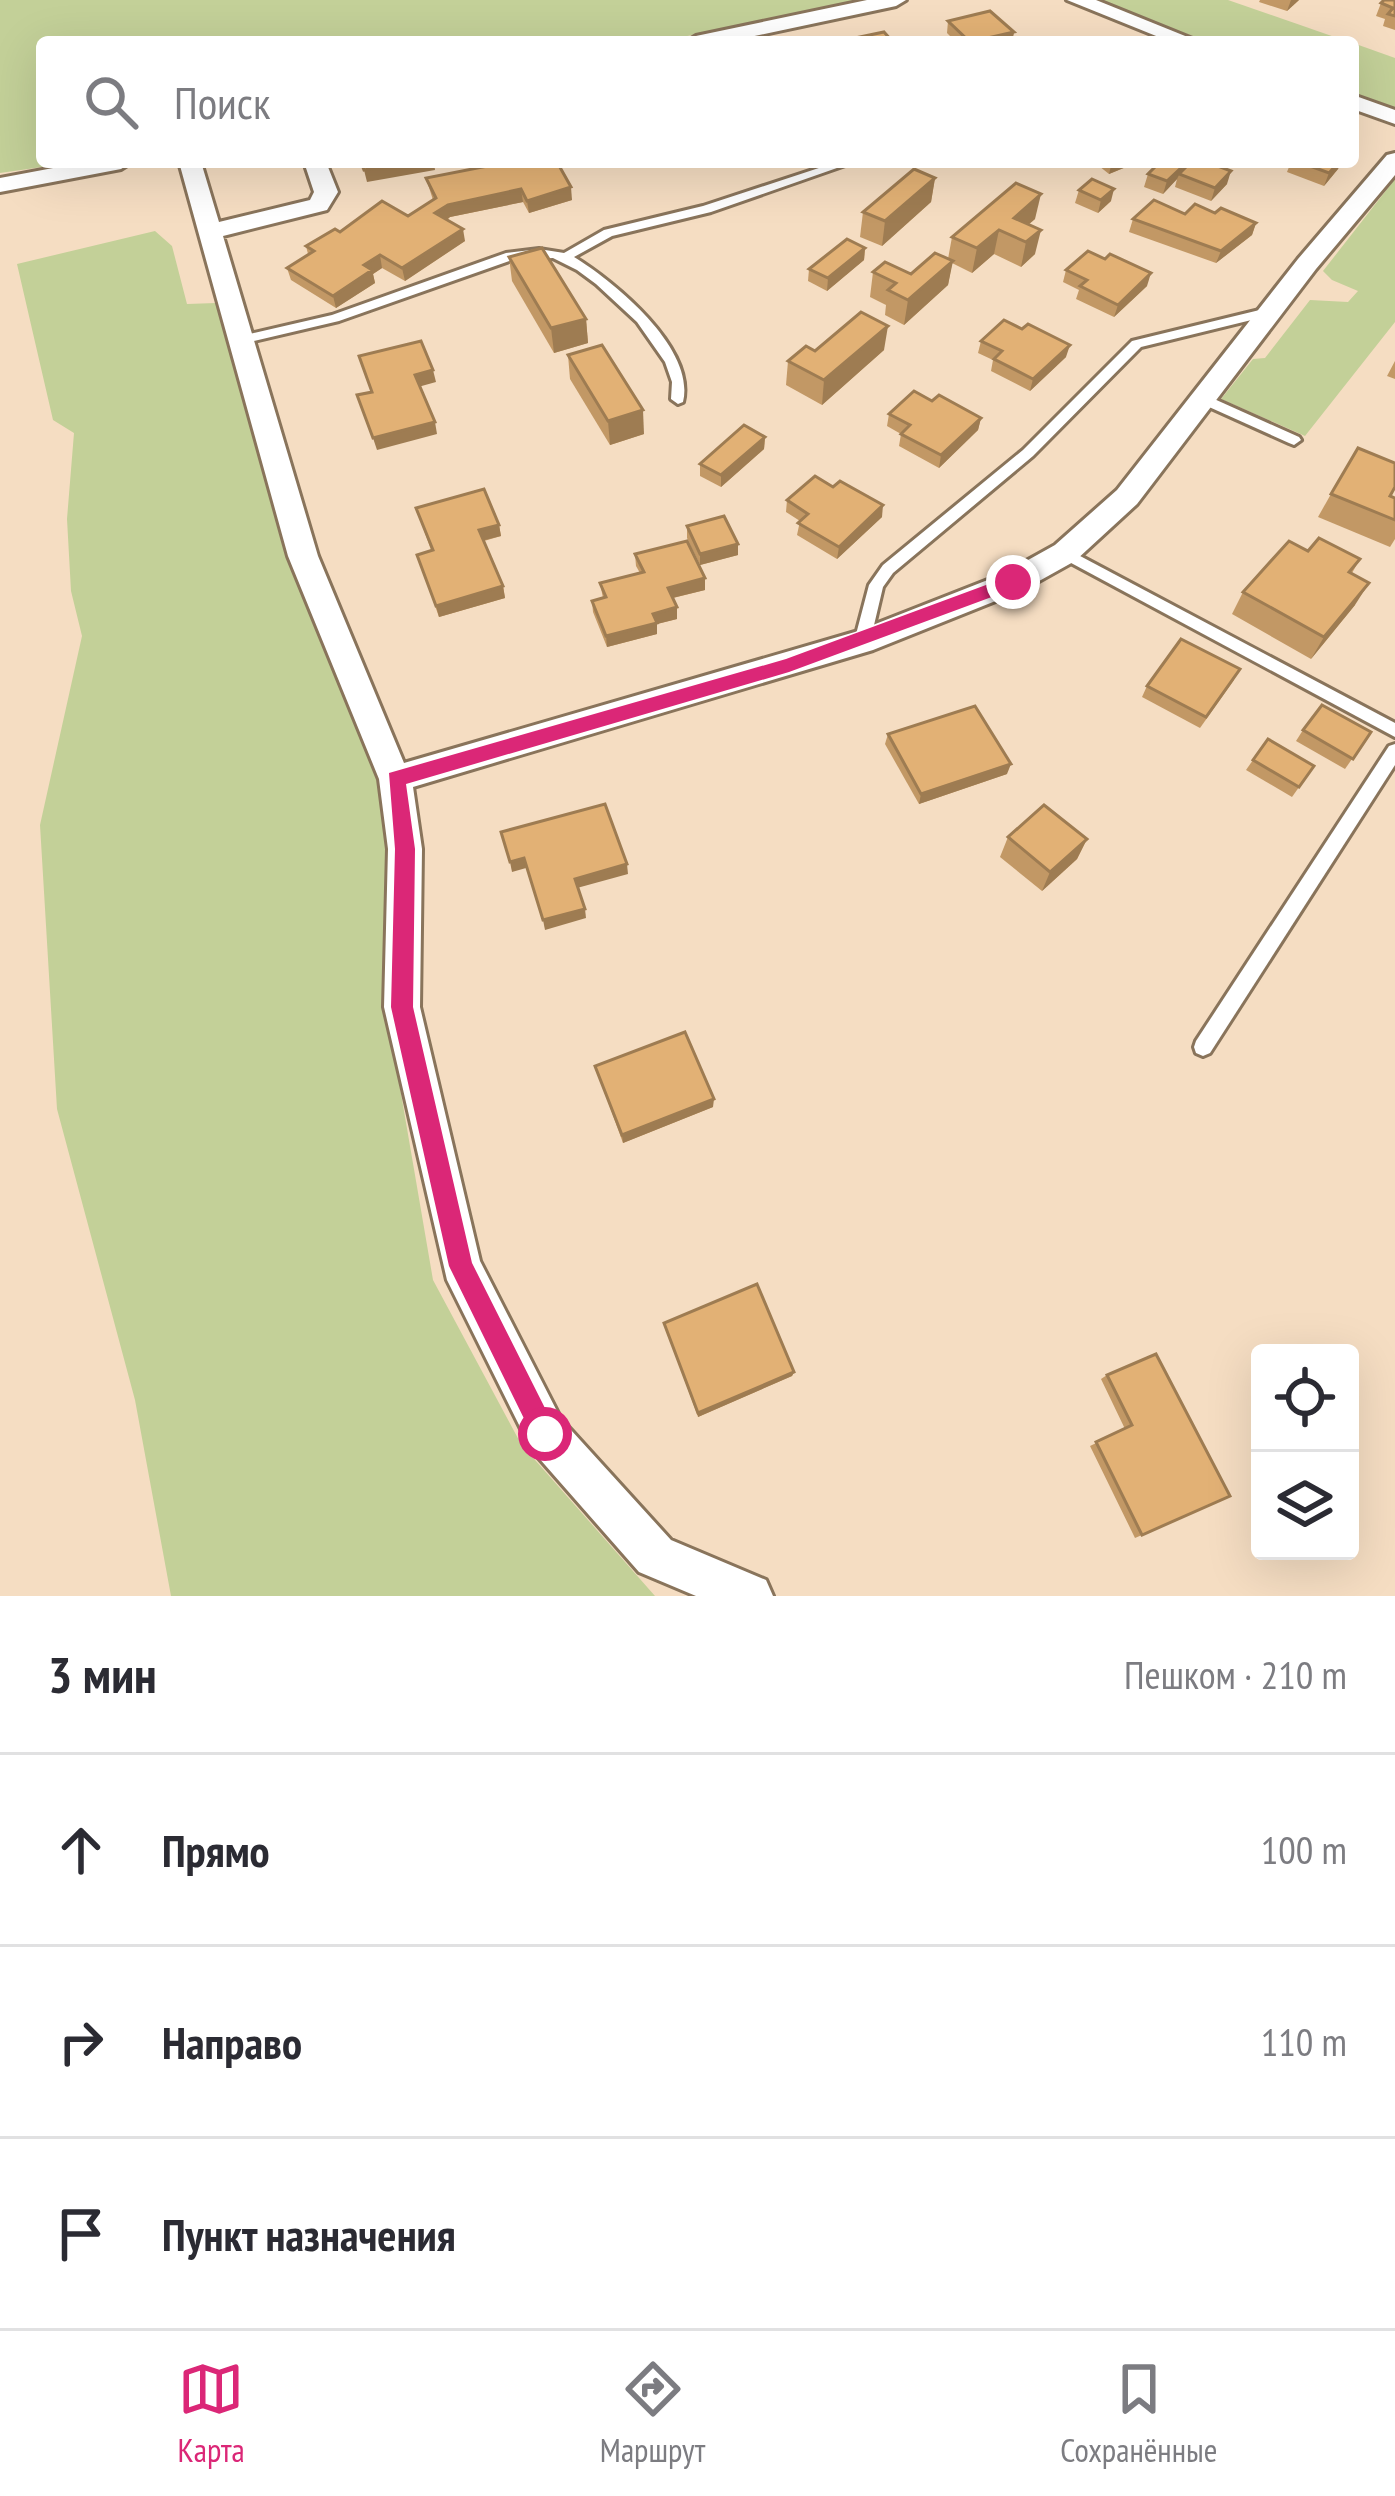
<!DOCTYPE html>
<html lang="ru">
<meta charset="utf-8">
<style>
body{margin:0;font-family:"PT Sans Narrow",sans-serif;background:#f2f2f3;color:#2b2b33}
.controls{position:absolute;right:36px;bottom:36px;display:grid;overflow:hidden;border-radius:12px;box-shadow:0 12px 48px #0002}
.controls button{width:108px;height:108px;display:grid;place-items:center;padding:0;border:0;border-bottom:3px solid #e1e1e2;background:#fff;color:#2b2b33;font:60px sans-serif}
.stop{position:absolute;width:36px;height:36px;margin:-27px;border:9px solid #db2777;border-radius:50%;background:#fff}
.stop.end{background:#db2777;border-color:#fff;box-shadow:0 3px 12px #0008}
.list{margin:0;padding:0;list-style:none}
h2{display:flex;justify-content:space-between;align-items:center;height:156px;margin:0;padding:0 48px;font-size:51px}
h2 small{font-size:39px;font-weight:400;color:#7c7c81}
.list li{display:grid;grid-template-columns:78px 1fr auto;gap:36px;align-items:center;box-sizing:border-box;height:192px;padding:0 48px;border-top:3px solid #e1e1e2}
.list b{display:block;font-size:45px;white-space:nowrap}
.list em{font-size:39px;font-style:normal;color:#7c7c81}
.icon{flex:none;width:66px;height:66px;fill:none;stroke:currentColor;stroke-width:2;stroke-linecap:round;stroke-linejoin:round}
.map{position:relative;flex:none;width:1395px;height:1596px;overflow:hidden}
.search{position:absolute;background:#fff;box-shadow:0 12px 48px #0002;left:36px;right:36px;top:36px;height:132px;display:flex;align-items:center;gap:30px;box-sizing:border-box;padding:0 42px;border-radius:12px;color:#7c7c81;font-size:45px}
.sheet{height:732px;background:#fff}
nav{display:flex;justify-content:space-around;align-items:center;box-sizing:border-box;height:168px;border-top:3px solid #e1e1e2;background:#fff;font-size:33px;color:#7c7c81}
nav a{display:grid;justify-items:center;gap:6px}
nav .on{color:#db2777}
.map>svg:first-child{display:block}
</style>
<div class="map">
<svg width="1395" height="1596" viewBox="0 0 1395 1596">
<rect width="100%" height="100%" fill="#f5ddc2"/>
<g fill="#c3d098">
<polygon points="0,0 862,0 658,42 42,42 42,162 77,162 0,173"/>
<polygon points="1094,0 1228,0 1349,42 1209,42"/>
<polygon points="1353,43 1395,58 1395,109 1353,95"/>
<polygon points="1395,179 1395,322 1305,436 1221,399 1253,359 1265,358 1310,300 1348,302 1358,291 1332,280 1323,271"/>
<polygon points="155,231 172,246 187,304 216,303 291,558 382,783 391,849 386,1006 433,1280 521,1444 655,1596 171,1596 135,1400 57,1109 40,825 82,636 71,591 67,519 74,433 53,420 17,264"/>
</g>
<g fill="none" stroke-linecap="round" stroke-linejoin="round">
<defs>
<g id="lane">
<path d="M837 162H854L711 212 612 236 574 257C615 282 696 349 683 402L678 404 671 399 672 382 665 362 637 322 596 284 577 270 553 258 512 260 339 321 241 344 235 340 241 336 332 315 506 253 539 249 564 253 604 230 703 206Z"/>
<polygon points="1272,307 1278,311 1276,314 1141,347 1033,456 893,573 883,587 870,642 867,646 857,646 854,642 869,585 883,565 1023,450 1132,341"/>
<polygon points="1203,394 1299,437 1301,440 1294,445 1289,443 1198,402 1196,399"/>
<polygon points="1065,548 1395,723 1395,737 1060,557 1058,553 1060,549"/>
<polygon points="1395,744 1395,765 1210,1053 1203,1056 1196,1053 1194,1047 1196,1041 1389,746"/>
</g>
<g id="street">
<polygon points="867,0 906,0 896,6 726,42 686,42 696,36"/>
<polygon points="1067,0 1096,0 1200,42 1171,42"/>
<polygon points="1353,95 1395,110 1395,124 1353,109"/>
<polygon points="1395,153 1395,175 1316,269 1137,504 1075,561 1023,590 873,650 413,787 422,849 420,1007 480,1261 561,1419 671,1540 766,1580 773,1596 696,1596 639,1572 531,1449 447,1280 384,1007 388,849 379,779 288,556 179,162 201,162 219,222 310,200 314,192 304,162 326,162 338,192 327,210 223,236 318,556 404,763 855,632 1003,574 1055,545 1117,490 1298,259 1387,155"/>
<polygon points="85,162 132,162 121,169 0,192 0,178"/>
</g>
</defs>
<use href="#lane" stroke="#89745b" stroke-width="6"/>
<use href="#street" stroke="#89745b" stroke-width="6"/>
<use href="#lane" fill="#fff" fill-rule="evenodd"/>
<use href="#street" fill="#fff" fill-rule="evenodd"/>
</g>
<g fill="#c29865">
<polygon points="1260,0 1299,0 1287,11 1259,2"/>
<polygon points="1395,0 1395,30 1383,26 1385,19 1376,16 1381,3"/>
<polygon points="948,21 1014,32 1012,42 956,42 947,33"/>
<polygon points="508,162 572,200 529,213 523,202 450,217 447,220 465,241 405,281 382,268 373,274 375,283 336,308 291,280 287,268 308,254 306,246 340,232 408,216 433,200 426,178"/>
<polygon points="1094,162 1127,162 1126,167 1109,174"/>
<polygon points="1160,162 1233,162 1226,169 1227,184 1211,201 1175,187 1177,179 1163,194 1144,187 1148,174"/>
<polygon points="1291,162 1341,162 1338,169 1324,186 1287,172"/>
<polygon points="935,178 931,202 882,246 860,237 863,212"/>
<polygon points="1079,190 1111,201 1098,213 1075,203"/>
<polygon points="1215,213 1256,223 1252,235 1216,263 1129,232 1133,219"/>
<polygon points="1035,219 1029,224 1035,254 1021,267 994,254 972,273 952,263 948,285 904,325 885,315 886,305 870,297 873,272 911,274 948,259 952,237"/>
<polygon points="865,248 864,260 827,291 808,281 809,269"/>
<polygon points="509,257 586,319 588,343 554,353 512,281"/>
<polygon points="1066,270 1147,286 1114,317 1076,299 1079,290 1063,282"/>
<polygon points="981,341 1066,357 1030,391 991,371 993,360 978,353"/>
<polygon points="884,350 822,405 786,385 788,361 815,351"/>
<polygon points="568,355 644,434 610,445 570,379"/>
<polygon points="1395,361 1395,379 1387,376"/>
<polygon points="932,401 981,418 978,430 939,468 899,446 901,434 887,426 889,414"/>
<polygon points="765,437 764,449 721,487 700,476 700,464"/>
<polygon points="1331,494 1390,496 1395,498 1395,539 1390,547 1318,517"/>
<polygon points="787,500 882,517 837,559 797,535 800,521 786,512"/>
<polygon points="416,508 499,525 501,536 484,541 503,586 505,598 439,617 417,555 431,550"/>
<polygon points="687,526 738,555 700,565 687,538"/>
<polygon points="1308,551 1360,559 1352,573 1355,605 1311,659 1232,614 1243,592"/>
<polygon points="635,554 705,578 705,590 673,598 677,619 657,624 657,634 607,647 593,612 592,601 603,598 600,583 640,573 636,566"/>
<polygon points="1234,680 1200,728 1142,697 1147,686"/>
<polygon points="1303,730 1371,732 1345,769 1296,741"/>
<polygon points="888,734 1007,774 919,804 885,744"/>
<polygon points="1253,760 1314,766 1292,797 1246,770"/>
<polygon points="1008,837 1087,839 1077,859 1042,891 1000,857"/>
<polygon points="595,1066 713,1107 623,1143"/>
<polygon points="664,1323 794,1372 792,1376 698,1417"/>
<polygon points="1156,1354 1142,1535 1135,1538 1090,1446 1125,1429 1101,1379 1107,1375"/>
</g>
<g fill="#9e7c52">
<polygon points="1291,0 1299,0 1287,11"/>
<polygon points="1014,32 1012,42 975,42"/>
<polygon points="407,162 434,162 435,170 367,182 364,170"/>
<polygon points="1112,162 1127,162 1126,167 1109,174"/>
<polygon points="1339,162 1341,162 1338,169 1324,186 1329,173"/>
<polygon points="1184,165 1177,179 1163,194 1167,181"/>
<polygon points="1231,171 1227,184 1211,201 1215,188"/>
<polygon points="935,178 931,202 882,246 885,221"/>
<polygon points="571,187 572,200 529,213 527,201"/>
<polygon points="521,189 523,202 450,217 438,226 435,213 448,205"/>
<polygon points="1114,189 1111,201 1098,213 1101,200"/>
<polygon points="1041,194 1035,219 1014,237 1014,218"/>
<polygon points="1256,223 1252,235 1216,263 1221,251"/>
<polygon points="463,229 465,241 405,281 402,268"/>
<polygon points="999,230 994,254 972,273 977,248"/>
<polygon points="1041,230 1035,254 1021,267 1026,242"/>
<polygon points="865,248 864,260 827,291 828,278"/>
<polygon points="380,255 382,268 373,274 375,283 336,308 333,296 364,265"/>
<polygon points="953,261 948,285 904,325 908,300"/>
<polygon points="1151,273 1147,286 1114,317 1118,305"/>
<polygon points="586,319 588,343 554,353 551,328"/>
<polygon points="888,326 884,350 822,405 824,380"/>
<polygon points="1070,345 1066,357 1030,391 1033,379"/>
<polygon points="433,370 436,382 418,387 415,375"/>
<polygon points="643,410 644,434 610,445 608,421"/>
<polygon points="981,418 978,430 939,468 941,455"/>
<polygon points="435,422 437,434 377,450 373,438"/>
<polygon points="765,437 764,449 721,487 721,475"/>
<polygon points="883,505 882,517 837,559 839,547"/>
<polygon points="499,525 501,536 481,541 479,530"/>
<polygon points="738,544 738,555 700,565 700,554"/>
<polygon points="705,578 705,590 668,599 668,588"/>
<polygon points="1369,583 1355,605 1311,659 1324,637"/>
<polygon points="503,586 505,598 439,617 436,606"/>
<polygon points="677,607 677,619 657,624 657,634 607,647 606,636 653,614"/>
<polygon points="1011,764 1007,774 919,804 921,794"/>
<polygon points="1087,839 1077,859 1042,891 1050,872"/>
<polygon points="524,858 526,868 512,872 510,862"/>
<polygon points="627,864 628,874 577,888 575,879"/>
<polygon points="585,909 586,918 545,930 543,920"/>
<polygon points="714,1099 713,1107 623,1143 622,1135"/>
<polygon points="794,1372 792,1376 698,1417 698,1413"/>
</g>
<g fill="#e2b175" stroke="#9e7c52" stroke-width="3">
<polygon points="1384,0 1395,0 1395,16 1388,14 1393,8 1381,3"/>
<polygon points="990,11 1014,32 970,42 948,21"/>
<polygon points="884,32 893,42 836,42"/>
<polygon points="361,162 407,162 364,170"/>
<polygon points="508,162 557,162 571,187 527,201 521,189 448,205 435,213 463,229 402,268 380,255 364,265 372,270 333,296 287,268 314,251 306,246 335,229 340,232 382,201 408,216 436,198 426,178"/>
<polygon points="1160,162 1176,162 1184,165 1167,181 1148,174"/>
<polygon points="1191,162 1225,162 1220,167 1231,171 1215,188 1179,174"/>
<polygon points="1299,162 1339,162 1329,173"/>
<polygon points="914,169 935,178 885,221 863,212"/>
<polygon points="1092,179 1114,189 1101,200 1079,190"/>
<polygon points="1016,183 1041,194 1014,218 1041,230 1026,242 999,230 977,248 952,237"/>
<polygon points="1154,200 1185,214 1195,204 1215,213 1221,208 1256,223 1221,251 1133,219"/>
<polygon points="847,239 865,248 828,278 809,269"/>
<polygon points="542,248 586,319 551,328 509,257"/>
<polygon points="1088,251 1105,259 1110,254 1151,273 1118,305 1080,286 1087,280 1066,270"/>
<polygon points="935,253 953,261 908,300 888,290 896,283 873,272 885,262 911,274"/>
<polygon points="861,312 888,326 824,380 788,361 806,346 815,351"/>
<polygon points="1004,320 1022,329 1028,324 1070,345 1033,379 994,359 1002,351 981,341"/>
<polygon points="421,341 433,370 415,375 435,422 373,438 357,395 372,392 359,356"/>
<polygon points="602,345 643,410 608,421 568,355"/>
<polygon points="914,391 932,401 939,395 981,418 941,455 901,434 910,425 889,414"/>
<polygon points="744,425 765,437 721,475 700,464"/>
<polygon points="1358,448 1395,463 1395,487 1390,496 1395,498 1395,520 1331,494"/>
<polygon points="815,476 833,487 840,481 883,505 839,547 798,523 808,514 787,500"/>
<polygon points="484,489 499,525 479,530 503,586 436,606 417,555 433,550 416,508"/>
<polygon points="724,516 738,544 700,554 687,526"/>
<polygon points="1319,538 1360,559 1349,572 1369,583 1324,637 1243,592 1289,541 1308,551"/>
<polygon points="687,541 705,578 668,588 677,607 653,614 657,623 606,636 592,601 606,597 600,583 644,572 635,554"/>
<polygon points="1181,639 1240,669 1206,717 1147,686"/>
<polygon points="1322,705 1371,732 1353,759 1303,730"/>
<polygon points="975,706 1011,764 921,794 888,734"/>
<polygon points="1268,739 1314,766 1299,787 1253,760"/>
<polygon points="605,804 627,864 575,879 585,909 543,920 524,858 510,862 501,832"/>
<polygon points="1044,805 1087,839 1050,872 1008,837"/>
<polygon points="685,1032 714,1099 622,1135 595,1066"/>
<polygon points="757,1284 794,1372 698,1413 664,1323"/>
<polygon points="1156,1354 1230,1496 1142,1535 1096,1442 1132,1425 1107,1375"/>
</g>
<polygon fill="#db2777" points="1013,575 1019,577 1019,587 789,672 406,784 415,849 413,1007 472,1263 558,1434 554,1443 545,1447 536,1443 449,1266 391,1007 395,849 389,773 786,659"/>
</svg>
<div class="controls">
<button><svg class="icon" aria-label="locate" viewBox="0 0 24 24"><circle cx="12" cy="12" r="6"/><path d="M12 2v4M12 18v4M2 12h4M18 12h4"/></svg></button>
<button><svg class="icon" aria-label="layers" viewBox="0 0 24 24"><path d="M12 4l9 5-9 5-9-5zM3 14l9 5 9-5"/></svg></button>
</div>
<div class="stop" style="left:545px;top:1434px"></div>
<div class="stop end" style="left:1013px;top:582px"></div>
<div class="search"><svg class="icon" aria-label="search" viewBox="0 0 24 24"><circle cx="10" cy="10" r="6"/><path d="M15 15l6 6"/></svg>Поиск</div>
</div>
<section class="sheet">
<h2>3 мин<small>Пешком · 210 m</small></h2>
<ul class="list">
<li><svg class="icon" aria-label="ahead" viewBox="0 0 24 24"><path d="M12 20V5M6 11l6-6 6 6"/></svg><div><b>Прямо</b></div><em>100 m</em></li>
<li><svg class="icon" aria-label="right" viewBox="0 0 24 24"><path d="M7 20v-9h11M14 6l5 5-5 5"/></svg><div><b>Направо</b></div><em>110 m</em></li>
<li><svg class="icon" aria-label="arrive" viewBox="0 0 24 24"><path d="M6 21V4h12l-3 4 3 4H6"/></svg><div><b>Пункт назначения</b></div></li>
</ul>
</section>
<nav>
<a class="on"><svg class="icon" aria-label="map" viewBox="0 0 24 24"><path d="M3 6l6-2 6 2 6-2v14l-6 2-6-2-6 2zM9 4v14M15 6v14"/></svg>Карта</a>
<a><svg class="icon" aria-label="directions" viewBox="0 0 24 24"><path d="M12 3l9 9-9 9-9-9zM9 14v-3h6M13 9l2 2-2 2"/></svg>Маршрут</a>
<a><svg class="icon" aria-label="saved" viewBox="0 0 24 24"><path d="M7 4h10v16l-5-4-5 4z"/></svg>Сохранённые</a>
</nav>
